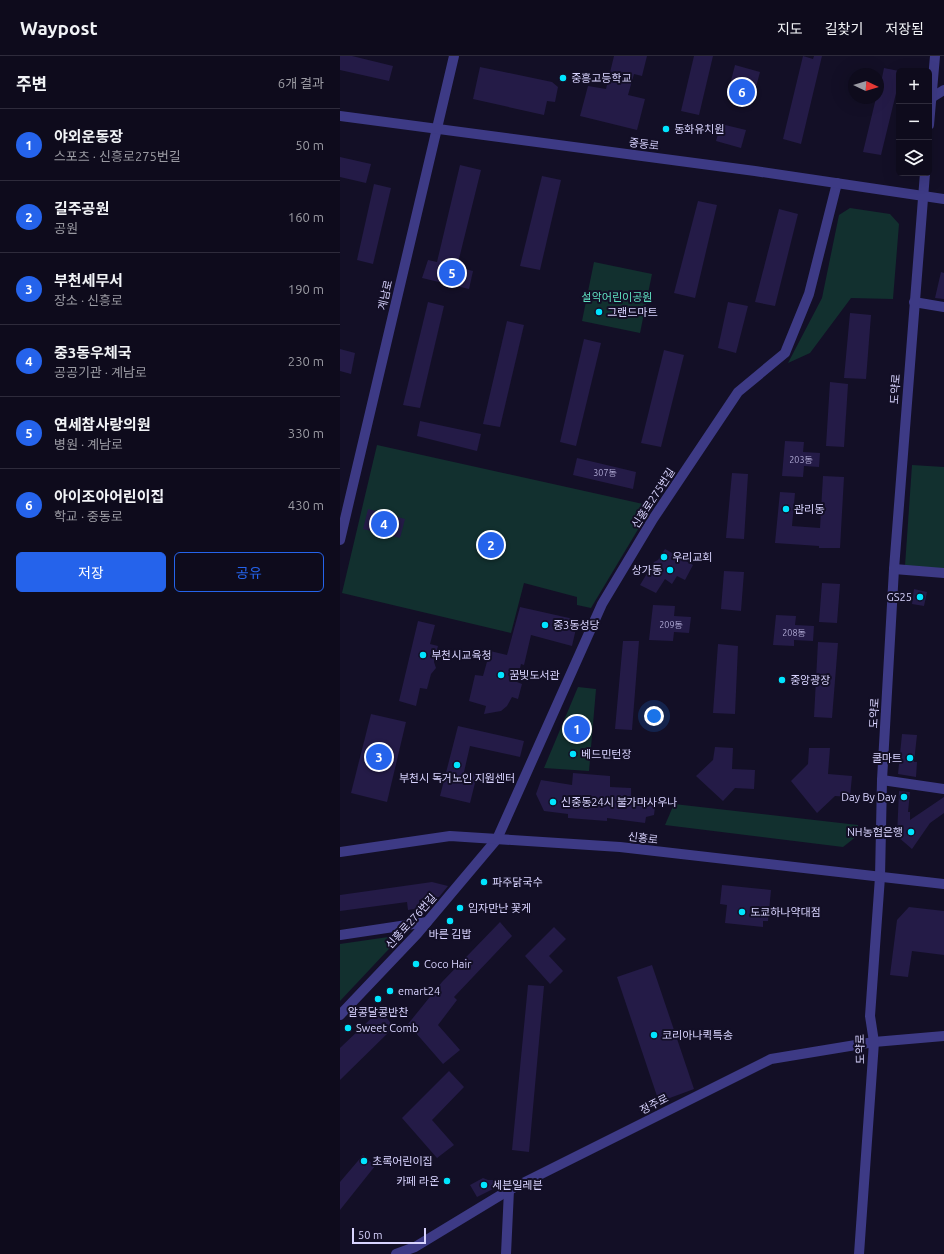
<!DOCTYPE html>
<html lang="ko">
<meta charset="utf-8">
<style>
body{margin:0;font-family:Ubuntu,"Noto Sans KR",sans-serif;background:#1c1929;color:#f1f3f6}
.controls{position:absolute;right:12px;top:12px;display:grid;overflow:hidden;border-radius:6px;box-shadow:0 4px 16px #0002}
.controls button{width:36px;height:36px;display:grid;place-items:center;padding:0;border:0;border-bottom:1px solid #2e2b3b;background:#0e0b1c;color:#f1f3f6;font:20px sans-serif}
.compass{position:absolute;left:508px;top:12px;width:36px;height:36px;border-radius:50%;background:#0e0b1c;box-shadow:0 4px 16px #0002;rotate:94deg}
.scale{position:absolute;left:12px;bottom:10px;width:74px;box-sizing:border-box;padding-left:4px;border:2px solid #d9d4ff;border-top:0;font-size:11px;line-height:14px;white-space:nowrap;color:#d9d4ff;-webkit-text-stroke:3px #130f26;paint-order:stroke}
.you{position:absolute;left:314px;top:660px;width:14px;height:14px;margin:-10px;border:3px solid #fff;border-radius:50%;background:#1a73e8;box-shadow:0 0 0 6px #1a73e833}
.badge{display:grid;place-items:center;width:26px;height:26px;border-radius:50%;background:#2563eb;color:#fff;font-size:13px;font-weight:700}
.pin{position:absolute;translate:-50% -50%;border:2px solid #fff;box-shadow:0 1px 4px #0006}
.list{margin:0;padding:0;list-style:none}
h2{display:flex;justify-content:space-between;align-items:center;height:52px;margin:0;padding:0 16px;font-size:17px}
h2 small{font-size:13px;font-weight:400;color:#9b9ba3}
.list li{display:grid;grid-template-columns:26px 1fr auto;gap:12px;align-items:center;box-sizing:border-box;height:72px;padding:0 16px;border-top:1px solid #2e2b3b}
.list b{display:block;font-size:15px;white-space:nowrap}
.list p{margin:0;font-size:13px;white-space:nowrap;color:#9b9ba3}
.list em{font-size:13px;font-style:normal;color:#9b9ba3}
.actions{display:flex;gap:8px;padding:12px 16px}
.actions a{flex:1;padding:9px 0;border:1px solid #2563eb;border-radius:6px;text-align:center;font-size:14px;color:#2563eb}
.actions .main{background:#2563eb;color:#fff}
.icon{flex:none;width:22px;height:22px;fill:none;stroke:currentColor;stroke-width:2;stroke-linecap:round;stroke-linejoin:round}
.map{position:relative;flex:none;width:604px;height:1198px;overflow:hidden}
header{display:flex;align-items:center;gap:24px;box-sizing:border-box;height:56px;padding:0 20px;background:#0e0b1c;border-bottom:1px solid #2e2b3b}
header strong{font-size:19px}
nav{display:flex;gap:22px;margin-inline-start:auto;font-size:14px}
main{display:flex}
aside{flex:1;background:#0e0b1c}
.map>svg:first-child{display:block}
</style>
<header>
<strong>Waypost</strong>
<nav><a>지도</a><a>길찾기</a><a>저장됨</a></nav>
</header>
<main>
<aside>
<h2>주변<small>6개 결과</small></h2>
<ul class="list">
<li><span class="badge">1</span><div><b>야외운동장</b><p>스포츠 · 신흥로275번길</p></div><em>50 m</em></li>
<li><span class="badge">2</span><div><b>길주공원</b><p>공원</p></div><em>160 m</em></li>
<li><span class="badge">3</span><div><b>부천세무서</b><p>장소 · 신흥로</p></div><em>190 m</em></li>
<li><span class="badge">4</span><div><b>중3동우체국</b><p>공공기관 · 계남로</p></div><em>230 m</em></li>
<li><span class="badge">5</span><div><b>연세참사랑의원</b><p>병원 · 계남로</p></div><em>330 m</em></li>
<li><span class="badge">6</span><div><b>아이조아어린이집</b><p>학교 · 중동로</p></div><em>430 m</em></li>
</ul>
<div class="actions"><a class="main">저장</a><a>공유</a></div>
</aside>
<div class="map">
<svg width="604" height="1198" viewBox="0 0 604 1198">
<rect width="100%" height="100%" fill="#130f26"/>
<g fill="#12302f">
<polygon points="510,152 550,158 559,168 553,243 511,242 470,297 448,307 482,242 499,159"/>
<polygon points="254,206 312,218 300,277 242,265"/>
<polygon points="37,389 312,450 251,552 237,549 237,541 184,527 171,577 2,537"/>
<polygon points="572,409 604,411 604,513 565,510"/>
<polygon points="238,631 256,633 249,715 204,712"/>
<polygon points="334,748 518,769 517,780 503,791 325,769"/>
<polygon points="62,879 0,945 0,888"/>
</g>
<g fill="#241b47">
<polygon points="0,0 12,0 53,10 49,25 0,14"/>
<polygon points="274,0 307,0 302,20 294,18 288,39 305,43 297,74 240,60 248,30 266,33"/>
<polygon points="354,0 373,0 359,59 341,55"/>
<polygon points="463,0 473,3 474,0 482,0 461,88 443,83"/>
<polygon points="395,9 420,16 412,46 387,40"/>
<polygon points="140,11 212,26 218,31 215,46 207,45 204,59 133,43"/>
<polygon points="544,12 559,15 559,25 541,99 523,96 536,42 538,42"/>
<polygon points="381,68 406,74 401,92 376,85"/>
<polygon points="0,101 31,108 26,127 0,121"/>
<polygon points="120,109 141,114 117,211 133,215 129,233 82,222 88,204 97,206"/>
<polygon points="202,120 221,124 200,214 180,210"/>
<polygon points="34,128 51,132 33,208 17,204"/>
<polygon points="358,145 377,149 355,242 334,237"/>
<polygon points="439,153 458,158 435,250 415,246"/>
<polygon points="601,216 604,217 604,243 595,242"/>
<polygon points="88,246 104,250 80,352 63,349"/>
<polygon points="388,246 408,250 396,297 378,292"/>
<polygon points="510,257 531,259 526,323 504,322"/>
<polygon points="167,265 184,269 160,371 143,368"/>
<polygon points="244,283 261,287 236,390 220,386"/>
<polygon points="0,293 15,297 11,318 0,315"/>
<polygon points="324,294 344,299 321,391 301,387"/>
<polygon points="490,326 508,328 504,391 486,390"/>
<polygon points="80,365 141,378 137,395 77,380"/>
<polygon points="445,385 464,386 463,396 480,397 479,411 464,410 463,421 442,420"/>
<polygon points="237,402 296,416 293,433 233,419"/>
<polygon points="392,417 408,418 404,483 386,482"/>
<polygon points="483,420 504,421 500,492 479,492 479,490 435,487 440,436 455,437 452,470 480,472"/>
<polygon points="28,453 65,463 60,482 23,473"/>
<polygon points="325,493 353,509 345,524 337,520 332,528 325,523 316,537 300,529 314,506 318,504"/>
<polygon points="384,515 404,516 401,555 381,553"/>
<polygon points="482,527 500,528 497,567 479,566"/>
<polygon points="574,533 587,536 584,550 572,548"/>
<polygon points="313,549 335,550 334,560 351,561 349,577 334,576 333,585 309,584"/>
<polygon points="180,551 238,564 232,590 191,579 184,609 181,608 177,626 182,628 178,643 172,641 167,650 161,655 144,658 146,650 129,645 135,619 143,620 150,595 167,599"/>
<polygon points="436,559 456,560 455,569 474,570 473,585 454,584 454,590 433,589"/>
<polygon points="78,565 95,569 90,588 98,590 94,606 96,612 91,618 87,633 80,632 76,650 59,645"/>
<polygon points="283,585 299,585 292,674 275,673"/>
<polygon points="478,586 498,587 492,662 474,661"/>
<polygon points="378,588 398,590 395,658 373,657"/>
<polygon points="31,658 66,666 47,746 11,737"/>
<polygon points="118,670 184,685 180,701 130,690 124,716 137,719 130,747 100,740"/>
<polygon points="562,678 577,679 574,706 577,706 576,721 558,718"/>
<polygon points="375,691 393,692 392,713 415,714 414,733 395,732 383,745 356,720 373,704"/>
<polygon points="469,692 490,692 488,718 512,720 510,741 495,740 477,757 451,725 468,708"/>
<polygon points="233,717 270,720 270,731 291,732 291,740 316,743 314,759 306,761 305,767 267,762 267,765 228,762 228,758 204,755 196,738 201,724 232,729"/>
<polygon points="559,735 570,736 568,756 570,756 570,764 604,741 604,757 590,767 572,793 557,780"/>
<polygon points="92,826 108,830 99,841 79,844 80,852 68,854 67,846 0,855 0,839"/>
<polygon points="382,829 431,834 428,865 423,865 423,871 385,867 387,849 380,848"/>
<polygon points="569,851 604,855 604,899 572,895 568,921 550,919 557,864"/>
<polygon points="160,866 172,880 114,941 117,944 98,969 120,994 103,1008 68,968 102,926"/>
<polygon points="214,871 226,883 209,900 223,915 210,928 185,900"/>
<polygon points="312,909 354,1033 319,1046 277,921"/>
<polygon points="188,929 204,930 189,1096 172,1094"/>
<polygon points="40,954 54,971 0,1024 0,992"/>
<polygon points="109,1015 124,1031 92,1064 114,1089 97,1102 62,1062"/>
<polygon points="23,1099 35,1110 0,1154 0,1126"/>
<polygon points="143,1122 148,1124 154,1124 157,1131 137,1141 130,1129"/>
</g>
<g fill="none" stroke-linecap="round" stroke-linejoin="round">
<g stroke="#3d3a85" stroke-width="10">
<polyline points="591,42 604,34"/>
<polyline points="589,69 595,0"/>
<polyline points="574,246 604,251"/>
<polyline points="0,484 114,0"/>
<polyline points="554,513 604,517"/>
<polyline points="542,724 604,733"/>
<polyline points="0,879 87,866"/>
<polyline points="0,959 77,878 157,783 262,548 313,463 398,336 445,297 469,238 497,127"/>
<polyline points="56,1198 75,1191 169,1134 431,1003 534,986 604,980"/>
<polyline points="166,1198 169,1134"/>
<polyline points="519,1198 534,986 530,960 540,821 542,724 554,513 585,117"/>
</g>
<g stroke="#3d3a85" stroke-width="10">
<polyline points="0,60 415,115 604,143"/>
<polyline points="0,796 110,780 280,791 604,828"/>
</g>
</g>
<g fill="#00e5ff" stroke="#130f26" stroke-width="1.5">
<circle cx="223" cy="22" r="4"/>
<circle cx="326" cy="73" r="4"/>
<circle cx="259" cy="256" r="4"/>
<circle cx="446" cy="453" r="4"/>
<circle cx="324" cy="501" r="4"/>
<circle cx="330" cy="514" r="4"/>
<circle cx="580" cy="541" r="4"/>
<circle cx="205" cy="569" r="4"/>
<circle cx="83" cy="599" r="4"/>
<circle cx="161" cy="619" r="4"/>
<circle cx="442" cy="624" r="4"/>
<circle cx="233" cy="698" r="4"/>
<circle cx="570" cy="702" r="4"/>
<circle cx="117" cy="709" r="4"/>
<circle cx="564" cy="741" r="4"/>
<circle cx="213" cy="746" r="4"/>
<circle cx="571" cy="776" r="4"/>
<circle cx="144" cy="826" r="4"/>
<circle cx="120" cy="852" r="4"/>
<circle cx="402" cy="856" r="4"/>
<circle cx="110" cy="865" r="4"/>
<circle cx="76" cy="908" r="4"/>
<circle cx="50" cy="935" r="4"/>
<circle cx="38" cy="943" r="4"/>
<circle cx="8" cy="972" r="4"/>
<circle cx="314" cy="979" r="4"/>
<circle cx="24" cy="1105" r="4"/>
<circle cx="107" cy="1125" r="4"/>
<circle cx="144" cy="1129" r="4"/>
</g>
<g text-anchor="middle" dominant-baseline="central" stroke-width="4" stroke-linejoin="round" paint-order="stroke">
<g font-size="9" fill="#aca6d1">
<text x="461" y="404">203동</text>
<text x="265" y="417">307동</text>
<text x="331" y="569">209동</text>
<text x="454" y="577">208동</text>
</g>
<g font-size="11" fill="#d9d4ff" stroke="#130f26" text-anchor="start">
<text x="231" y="22">중흥고등학교</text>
<text x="334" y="73">동화유치원</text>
<text x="267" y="256">그랜드마트</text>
<text x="454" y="453">관리동</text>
<text x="332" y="501">우리교회</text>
<text x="322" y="514" text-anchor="end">상가동</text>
<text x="572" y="541" text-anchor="end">GS25</text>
<text x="213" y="569">중3동성당</text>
<text x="91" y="599">부천시교육청</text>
<text x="169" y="619">꿈빛도서관</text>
<text x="450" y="624">중앙광장</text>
<text x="241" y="698">베드민턴장</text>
<text x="562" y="702" text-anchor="end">쿨마트</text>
<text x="117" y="722" text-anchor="middle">부천시 독거노인 지원센터</text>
<text x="556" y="741" text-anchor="end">Day By Day</text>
<text x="221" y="746">신중동24시 불가마사우나</text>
<text x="563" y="776" text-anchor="end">NH농협은행</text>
<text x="152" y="826">파주닭국수</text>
<text x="128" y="852">임자만난 꽃게</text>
<text x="410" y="856">도쿄하나약대점</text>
<text x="110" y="878" text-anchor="middle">바른 김밥</text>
<text x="84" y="908">Coco Hair</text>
<text x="58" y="935">emart24</text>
<text x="38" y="956" text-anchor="middle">알콩달콩반찬</text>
<text x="16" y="972">Sweet Comb</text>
<text x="322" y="979">코리아나퀵특송</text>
<text x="32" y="1105">초록어린이집</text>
<text x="99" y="1125" text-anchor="end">카페 라온</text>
<text x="152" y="1129">세븐일레븐</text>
</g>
<g font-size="11" fill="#d9d4ff" stroke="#130f26">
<text transform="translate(304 88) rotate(7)">중동로</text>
<text transform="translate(45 239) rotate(-77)">계남로</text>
<text transform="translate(555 333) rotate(-86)">도약로</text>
<text transform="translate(313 442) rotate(-57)">신흥로275번길</text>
<text transform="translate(534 657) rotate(-87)">도약로</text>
<text transform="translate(303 782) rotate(7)">신흥로</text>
<text transform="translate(71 865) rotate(-48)">신흥로276번길</text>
<text transform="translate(520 993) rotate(-91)">도약로</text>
<text transform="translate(314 1048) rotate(-27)">정주로</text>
</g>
<g font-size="11" fill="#5fe0c0" stroke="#130f26">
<text x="277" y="241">설악어린이공원</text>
</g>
</g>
</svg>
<div class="controls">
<button>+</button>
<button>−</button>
<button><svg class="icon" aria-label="layers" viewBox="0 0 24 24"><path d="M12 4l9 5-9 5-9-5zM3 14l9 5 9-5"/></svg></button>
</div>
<svg class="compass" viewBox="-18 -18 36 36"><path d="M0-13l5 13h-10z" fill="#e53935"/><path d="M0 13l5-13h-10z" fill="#9b9ba3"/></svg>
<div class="scale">50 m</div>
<div class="you"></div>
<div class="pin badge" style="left:237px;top:673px">1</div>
<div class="pin badge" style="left:151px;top:489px">2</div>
<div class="pin badge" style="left:39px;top:701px">3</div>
<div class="pin badge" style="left:44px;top:468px">4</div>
<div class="pin badge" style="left:112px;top:217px">5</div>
<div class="pin badge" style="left:402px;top:36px">6</div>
</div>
</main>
